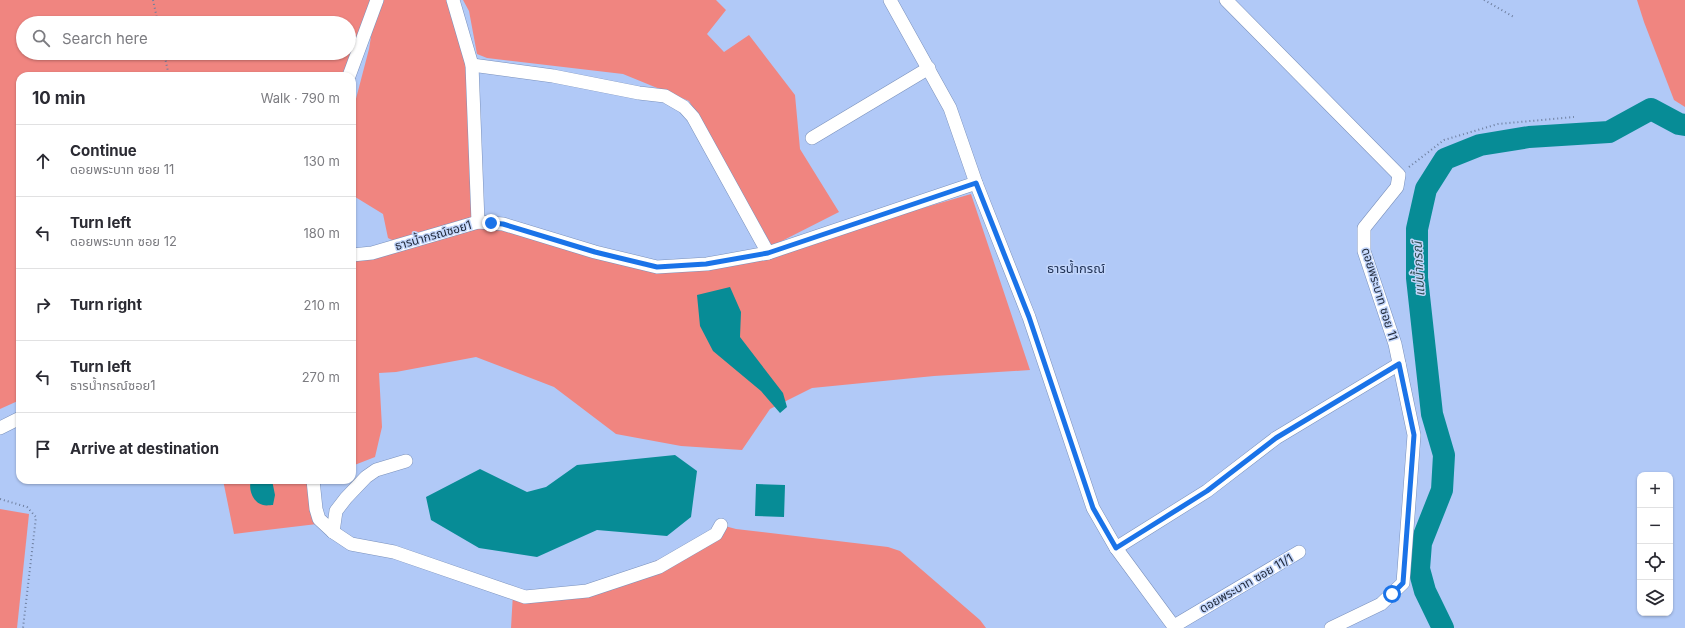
<!DOCTYPE html>
<meta charset="utf-8">
<style>
body{margin:0;font-family:Inter,"Noto Sans Thai",sans-serif;background:#f2f2f3;color:#2b2b33}
.controls{position:absolute;right:12px;bottom:12px;display:grid;overflow:hidden;border-radius:8px;box-shadow:0 1px 3px #0004}
.controls button{width:36px;height:36px;display:grid;place-items:center;padding:0;border:0;border-bottom:1px solid #e1e1e2;background:#fff;color:#2b2b33;font:20px sans-serif}
.stop{position:absolute;width:12px;height:12px;margin:-9px;border:3px solid #1a73e8;border-radius:50%;background:#fff}
.stop.end{background:#1a73e8;border-color:#fff;box-shadow:0 1px 4px #0008}
.list{margin:0;padding:0;list-style:none}
h2{display:flex;justify-content:space-between;align-items:center;height:52px;margin:0;padding:0 16px;font-size:17px}
h2 small{font-size:13px;font-weight:400;color:#7c7c81}
.list li{display:grid;grid-template-columns:26px 1fr auto;gap:12px;align-items:center;box-sizing:border-box;height:72px;padding:0 16px;border-top:1px solid #e1e1e2}
.list b{display:block;font-size:15px;white-space:nowrap}
.list p{margin:0;font-size:13px;white-space:nowrap;color:#7c7c81}
.list em{font-size:13px;font-style:normal;color:#7c7c81}
.icon{flex:none;width:22px;height:22px;fill:none;stroke:currentColor;stroke-width:2;stroke-linecap:round;stroke-linejoin:round}
.map{position:relative;flex:none;width:1685px;height:628px;overflow:hidden}
.search{position:absolute;background:#fff;box-shadow:0 1px 3px #0004;left:16px;top:16px;width:340px;height:44px;display:flex;align-items:center;gap:10px;box-sizing:border-box;padding:0 14px;border-radius:22px;color:#7c7c81;font-size:15px}
.panel{position:absolute;background:#fff;box-shadow:0 1px 3px #0004;left:16px;top:72px;width:340px;height:412px;border-radius:12px}
.map>svg:first-child{display:block}
</style>
<div class="map">
<svg width="1685" height="628" viewBox="0 0 1685 628">
<rect width="100%" height="100%" fill="#b1c9f7"/>
<g fill="#f08580" fill-rule="evenodd">
<path d="M0 0H377L349 76H20V400L0 409ZM23 23H349V53H23Z"/>
<polygon points="377,0 453,0 472,65 478,222 657,267 768,253 971,194 1030,370 934,376 812,388 770,409 742,450 681,446 616,434 554,387 476,357 396,372 379,373 382,427 375,457 352,466 352,255 400,244 388,238 383,214 352,195 352,114 369,49"/>
<polygon points="463,0 716,0 726,10 707,34 724,52 749,35 795,95 800,149 839,212 772,246 689,101 623,74 487,58 477,54 469,11"/>
<polygon points="1637,0 1685,0 1685,107 1674,100 1644,22"/>
<polygon points="223,480 310,480 317,524 234,534"/>
<polygon points="0,509 29,514 17,628 0,628"/>
<polygon points="721,525 736,529 888,547 900,551 980,620 986,628 511,628 513,593 588,591 716,534"/>
</g>
<g fill="#078c96">
<polygon points="730,287 741,312 740,337 783,393 787,407 780,413 761,391 713,351 700,326 697,295"/>
<polygon points="675,455 697,471 691,517 667,536 597,530 537,557 479,548 431,520 426,497 480,469 527,492 546,487 577,465"/>
<path d="M251 480H272L275 495 273 505C271 505 266 506 263 505 253 503 248 489 251 480Z"/>
<polygon points="756,484 785,485 784,517 755,516"/>
</g>
<g fill="none" stroke-linecap="round" stroke-linejoin="round">
<polyline stroke="#078c96" stroke-width="22" points="1443,628 1425,591 1419,569 1421,543 1442,490 1444,455 1432,414 1417,278 1417,229 1426,189 1445,159 1480,145 1529,137 1609,132 1651,109 1679,124 1685,125"/>
<defs>
<g id="minor">
<polyline points="453,0 472,65 478,222"/>
<polyline points="890,0 950,108 976,183 1029,317 1093,508 1116,548 1175,628"/>
<polyline points="1226,0 1399,175 1397,187 1364,228 1364,251 1395,344 1414,435 1403,583 1381,604 1331,628"/>
<polyline points="472,65 553,76 639,93 665,96 684,107 693,117 768,253"/>
<polyline points="349,76 377,0"/>
<polyline points="812,138 929,68"/>
<polyline points="352,255 372,253 478,222 503,224 595,252 657,267 707,264 768,253 976,183"/>
<polyline points="0,428 20,418"/>
<polyline points="313,480 316,509 319,519 333,532 351,544 394,552 525,597 587,591 659,567 716,534 721,525"/>
<polyline points="333,532 336,511 346,498 366,477 376,470 406,461"/>
<polyline points="1116,548 1207,491 1276,438 1399,364"/>
<polyline points="1174,626 1299,552"/>
</g>
</defs>
<use href="#minor" stroke="#7a91bc" stroke-width="14"/>
<g stroke="#6e7f9f" stroke-width="2" stroke-dasharray="1 3" stroke-linecap="butt">
<polyline points="153,0 158,23"/>
<polyline points="1484,0 1514,17"/>
<polyline points="164,53 169,76"/>
<polyline points="1409,167 1444,140 1498,124 1574,117"/>
<polyline points="0,499 27,507 36,517 23,628"/>
</g>
<use href="#minor" stroke="#fff" stroke-width="13"/>
</g>
<g fill="none" stroke-linecap="round" stroke-linejoin="round">
<polyline stroke="#1a73e8" stroke-width="5" points="491,223 503,224 595,252 657,267 706,264 768,253 976,183 1029,317 1093,508 1116,548 1207,491 1276,438 1399,364 1414,435 1403,583 1392,594"/>
</g>
<g text-anchor="middle" dominant-baseline="central" stroke-width="3" stroke-linejoin="round" paint-order="stroke">
<g font-size="12" fill="#222b3c" stroke="#c3d6fb">
<text transform="translate(433 235) rotate(-16)">ธารน้ำกรณ์ซอย1</text>
<text transform="translate(1380 294) rotate(73)">ดอยพระบาท ซอย 11</text>
<text transform="translate(1246 583) rotate(-30)">ดอยพระบาท ซอย 11/1</text>
</g>
<g font-size="13" fill="#1f3155" stroke="#c3d6fb">
<text x="1076" y="268">ธารน้ำกรณ์</text>
</g>
<g font-size="13" font-style="italic" fill="#2e4f52" stroke="#c3d6fb">
<text transform="translate(1418 269) rotate(-93)">แม่น้ำกรณ์</text>
</g>
</g>
</svg>
<div class="controls">
<button>+</button>
<button>−</button>
<button><svg class="icon" aria-label="locate" viewBox="0 0 24 24"><circle cx="12" cy="12" r="6"/><path d="M12 2v4M12 18v4M2 12h4M18 12h4"/></svg></button>
<button><svg class="icon" aria-label="layers" viewBox="0 0 24 24"><path d="M12 4l9 5-9 5-9-5zM3 14l9 5 9-5"/></svg></button>
</div>
<div class="stop" style="left:1392px;top:594px"></div>
<div class="stop end" style="left:491px;top:223px"></div>
<div class="search"><svg class="icon" aria-label="search" viewBox="0 0 24 24"><circle cx="10" cy="10" r="6"/><path d="M15 15l6 6"/></svg>Search here</div>
<section class="panel">
<h2>10 min<small>Walk · 790 m</small></h2>
<ul class="list">
<li><svg class="icon" aria-label="ahead" viewBox="0 0 24 24"><path d="M12 20V5M6 11l6-6 6 6"/></svg><div><b>Continue</b><p>ดอยพระบาท ซอย 11</p></div><em>130 m</em></li>
<li><svg class="icon" aria-label="left" viewBox="0 0 24 24"><path d="M17 20v-9H6M10 6l-5 5 5 5"/></svg><div><b>Turn left</b><p>ดอยพระบาท ซอย 12</p></div><em>180 m</em></li>
<li><svg class="icon" aria-label="right" viewBox="0 0 24 24"><path d="M7 20v-9h11M14 6l5 5-5 5"/></svg><div><b>Turn right</b></div><em>210 m</em></li>
<li><svg class="icon" aria-label="left" viewBox="0 0 24 24"><path d="M17 20v-9H6M10 6l-5 5 5 5"/></svg><div><b>Turn left</b><p>ธารน้ำกรณ์ซอย1</p></div><em>270 m</em></li>
<li><svg class="icon" aria-label="arrive" viewBox="0 0 24 24"><path d="M6 21V4h12l-3 4 3 4H6"/></svg><div><b>Arrive at destination</b></div></li>
</ul>
</section>
</div>
